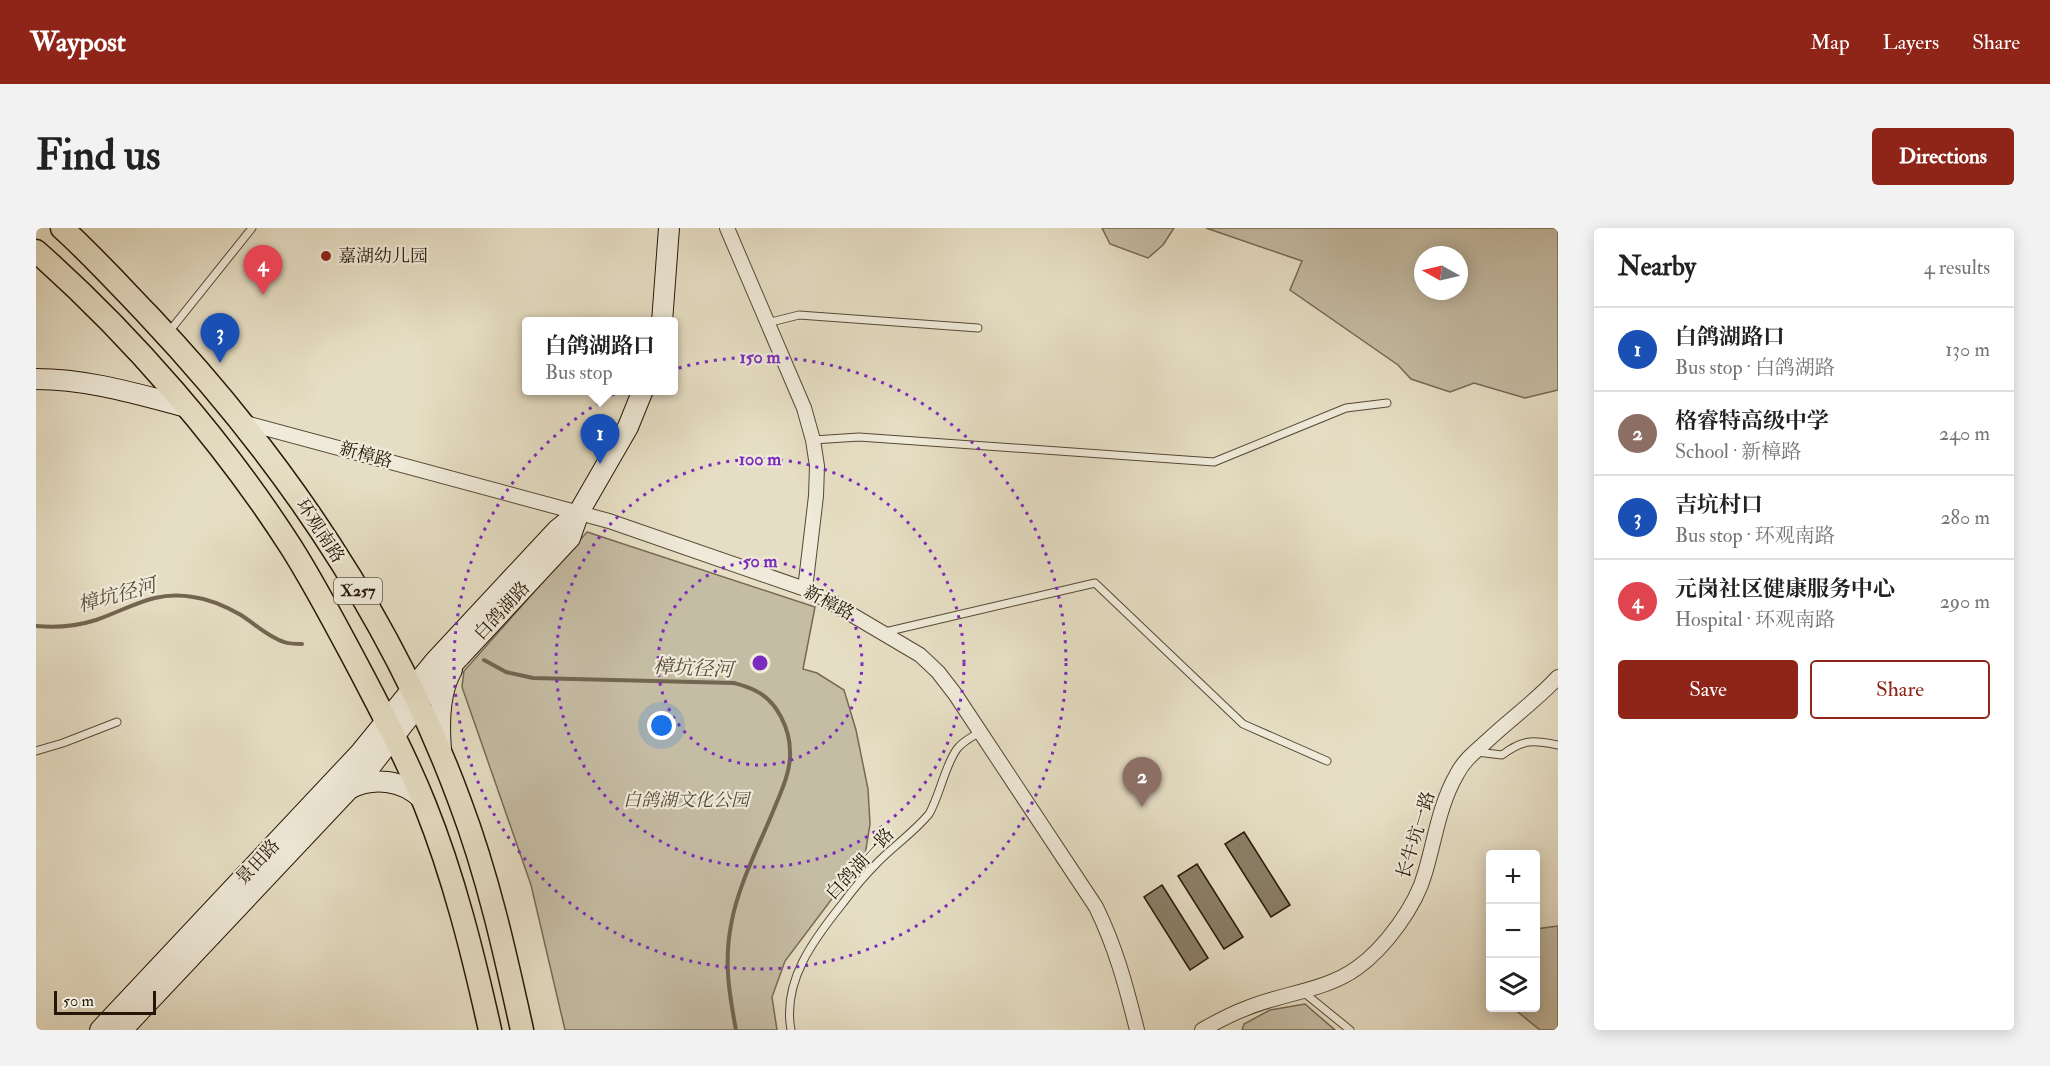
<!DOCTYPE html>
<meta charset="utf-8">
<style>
body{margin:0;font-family:"IM FELL Double Pica","Noto Serif SC",serif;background:#f2f2f2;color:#222}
.controls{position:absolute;right:18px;bottom:18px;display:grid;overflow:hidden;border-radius:6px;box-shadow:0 3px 15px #0003}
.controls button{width:54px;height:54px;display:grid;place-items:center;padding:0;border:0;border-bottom:2px solid #e0e0e0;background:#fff;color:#222;font:30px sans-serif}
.compass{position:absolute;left:1378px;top:18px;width:54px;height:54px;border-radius:50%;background:#fff;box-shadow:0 3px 15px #0003;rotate:278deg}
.scale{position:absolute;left:18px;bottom:15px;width:102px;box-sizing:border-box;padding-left:6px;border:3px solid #261605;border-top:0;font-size:16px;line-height:21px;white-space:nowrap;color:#261605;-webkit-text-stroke:4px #efead9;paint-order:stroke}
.you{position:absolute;left:626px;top:498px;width:21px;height:21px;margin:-15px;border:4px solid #fff;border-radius:50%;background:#1a73e8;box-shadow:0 0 0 9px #1a73e833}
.badge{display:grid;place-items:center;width:39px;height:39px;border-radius:50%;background:#8f2418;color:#fff;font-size:20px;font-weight:700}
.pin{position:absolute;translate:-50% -50px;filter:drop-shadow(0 2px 3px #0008)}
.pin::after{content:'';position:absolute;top:32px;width:21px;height:18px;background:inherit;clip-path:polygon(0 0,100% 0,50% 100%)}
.popup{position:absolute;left:486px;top:89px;width:156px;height:78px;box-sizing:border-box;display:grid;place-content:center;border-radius:6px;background:#fff;filter:drop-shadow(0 2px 4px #0005);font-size:20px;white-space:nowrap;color:#767676}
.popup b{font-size:22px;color:#222}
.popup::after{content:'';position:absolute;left:50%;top:100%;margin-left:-12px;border:12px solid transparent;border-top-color:#fff}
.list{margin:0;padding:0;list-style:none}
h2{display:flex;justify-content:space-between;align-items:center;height:78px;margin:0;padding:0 24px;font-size:26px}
h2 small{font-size:20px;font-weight:400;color:#767676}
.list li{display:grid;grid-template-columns:39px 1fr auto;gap:18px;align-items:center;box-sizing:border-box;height:84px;padding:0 24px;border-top:2px solid #e0e0e0}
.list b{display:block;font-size:22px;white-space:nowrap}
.list p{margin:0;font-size:20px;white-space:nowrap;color:#767676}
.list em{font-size:20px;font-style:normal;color:#767676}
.actions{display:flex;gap:12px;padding:18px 24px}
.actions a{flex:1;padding:14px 0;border:2px solid #8f2418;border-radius:6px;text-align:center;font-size:21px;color:#8f2418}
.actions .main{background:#8f2418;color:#fff}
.icon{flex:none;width:33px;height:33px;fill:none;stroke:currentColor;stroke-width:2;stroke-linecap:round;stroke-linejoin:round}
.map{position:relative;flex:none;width:1522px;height:802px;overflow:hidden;border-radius:6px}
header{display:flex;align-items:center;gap:36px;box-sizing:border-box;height:84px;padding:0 30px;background:#8f2418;color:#fff}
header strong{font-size:28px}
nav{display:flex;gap:33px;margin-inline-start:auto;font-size:21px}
.intro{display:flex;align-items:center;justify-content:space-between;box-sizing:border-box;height:144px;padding:0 36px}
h1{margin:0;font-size:42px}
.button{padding:15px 27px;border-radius:6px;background:#8f2418;color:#fff;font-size:21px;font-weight:700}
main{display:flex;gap:36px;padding:0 36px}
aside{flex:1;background:#fff;border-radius:6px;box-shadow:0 3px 15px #0003}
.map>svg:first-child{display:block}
</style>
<header>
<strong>Waypost</strong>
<nav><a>Map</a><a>Layers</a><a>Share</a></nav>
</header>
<div class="intro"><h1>Find us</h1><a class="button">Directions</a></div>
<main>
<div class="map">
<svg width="1522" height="802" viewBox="0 0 1522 802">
<rect width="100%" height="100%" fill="#e6dec4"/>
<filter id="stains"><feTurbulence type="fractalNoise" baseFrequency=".00333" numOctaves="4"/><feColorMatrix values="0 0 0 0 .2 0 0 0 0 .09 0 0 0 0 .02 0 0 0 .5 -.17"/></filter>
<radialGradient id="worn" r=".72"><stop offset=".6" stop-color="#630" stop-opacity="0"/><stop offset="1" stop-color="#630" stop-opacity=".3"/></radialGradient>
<g fill="#c5bca4" stroke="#766954" stroke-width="1.5" fill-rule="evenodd">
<polygon points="1066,0 1138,0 1127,17 1112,30 1074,16"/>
<path d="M1170 0H1522V162L1489 170 1438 155 1414 164 1375 151 1362 137 1254 62 1266 33ZM1387 27H1423V63H1387Z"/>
<polygon points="551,304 779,379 767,441 781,445 808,462 820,502 832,561 834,596 829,627 749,733 736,769 741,802 529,802 495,657 426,459 428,443"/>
<polygon points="1522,698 1522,802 1504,802 1477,780 1500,780 1500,701"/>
<polygon points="1269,776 1299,802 1206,802 1208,796 1234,782"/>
</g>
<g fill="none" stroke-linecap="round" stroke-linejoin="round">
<g stroke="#726551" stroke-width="4">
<path d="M0 398C20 400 41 398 60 392 95 380 118 362 157 369 173 371 191 379 205 387 219 396 232 409 248 414 253 416 260 416 266 416"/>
<path d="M448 432 470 444 497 450 698 455C705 457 713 459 720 463 741 473 754 501 754 524 755 543 745 564 738 581 723 618 702 657 695 697 688 734 693 765 700 802"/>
</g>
</g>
<g fill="#8a7e68" stroke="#261605" stroke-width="1.5">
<polygon points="1208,604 1254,677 1235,689 1189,616"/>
<polygon points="1161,636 1207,709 1188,721 1142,648"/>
<polygon points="1126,657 1172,730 1154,742 1108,669"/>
</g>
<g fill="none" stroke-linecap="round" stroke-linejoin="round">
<defs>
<g id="lane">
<polyline points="731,95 763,87 942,100"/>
<polyline points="132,105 216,0"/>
<polyline points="777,212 823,209 1178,234 1310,180 1351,175"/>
<polyline points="849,404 1059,355 1207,496 1291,533"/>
<polyline points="0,523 27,515 81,494"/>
<path d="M1441 524 1466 527C1487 511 1497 512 1522 517"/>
<polyline points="1266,763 1314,802"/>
<path d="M755 802C746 753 778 711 807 675 818 660 830 646 843 633 859 617 878 604 893 586 904 567 909 537 921 521 927 513 936 509 944 504"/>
</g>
<g id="street">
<polyline points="691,0 768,180 777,212 781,238 780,268 769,361"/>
<path d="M206 194 573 293 769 361 791 372 884 427 902 444 919 466 1060 679C1080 720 1090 758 1101 802"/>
<path d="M1166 802C1180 794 1195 786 1211 780 1247 765 1289 763 1321 740 1349 720 1380 678 1389 645 1399 612 1403 577 1421 546 1428 532 1440 523 1451 513 1474 491 1501 472 1522 449"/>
</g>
<g id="secondary">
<polyline points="626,94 633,0"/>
<path d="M0 151C52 151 101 166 151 179"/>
<path d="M405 522C403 497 403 464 416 442"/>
<path d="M313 561C337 548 367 552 386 571"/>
<polyline points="64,802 324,525 399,433 521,302 543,284"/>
<polyline points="86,802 334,539 401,453 534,310 543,284 592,199 607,162"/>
</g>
<g id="primary">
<path d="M26 0C56 27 84 58 112 87 245 228 357 392 424 574 452 648 469 725 486 802"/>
<path d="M0 23C95 107 187 213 255 319 281 360 304 405 327 448 349 490 371 532 389 577 418 649 437 726 454 802"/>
</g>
</defs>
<use href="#lane" stroke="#564835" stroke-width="9"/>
<use href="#street" stroke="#564835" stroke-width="16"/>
<use href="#secondary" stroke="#261605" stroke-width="22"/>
<use href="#primary" stroke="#261605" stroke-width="25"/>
<use href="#lane" stroke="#efead9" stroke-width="7"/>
<use href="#street" stroke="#efead9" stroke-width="14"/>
<use href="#secondary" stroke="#efead9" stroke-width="20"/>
<use href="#primary" stroke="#e6dec4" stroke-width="22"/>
</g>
<g fill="none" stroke="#7b2cbf" stroke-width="3" stroke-dasharray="3 6">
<circle cx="724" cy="435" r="102"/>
<circle cx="724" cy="435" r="204"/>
<circle cx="724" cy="435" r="306"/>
</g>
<circle fill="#8f2418" stroke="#efead9" stroke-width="2" cx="290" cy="28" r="6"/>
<g text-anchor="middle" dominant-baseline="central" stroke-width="4.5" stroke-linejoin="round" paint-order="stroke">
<rect fill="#efead9" stroke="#625645" stroke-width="1.5" x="298" y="350" width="48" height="26" rx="4.5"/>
<g font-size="16" font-weight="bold" fill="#261605">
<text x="322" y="363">X257</text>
</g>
<g font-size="18" fill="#261605" stroke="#efead9" text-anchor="start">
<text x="302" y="28">嘉湖幼儿园</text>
</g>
<g font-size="18" fill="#261605" stroke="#efead9">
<text transform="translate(330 227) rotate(15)">新樟路</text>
<text transform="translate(284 303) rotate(57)">环观南路</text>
<text transform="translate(793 375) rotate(28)">新樟路</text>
<text transform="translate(466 383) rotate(-47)">白鸽湖路</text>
<text transform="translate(1380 607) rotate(-73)">长牛坑一路</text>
<text transform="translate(222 634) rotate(-47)">景田路</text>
<text transform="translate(824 636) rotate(-47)">白鸽湖一路</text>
</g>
<g font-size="18" font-style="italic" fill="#564835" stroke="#efead9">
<text x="650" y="572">白鸽湖文化公园</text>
</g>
<g font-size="20" font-style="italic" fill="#594b37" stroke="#efead9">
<text transform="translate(81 367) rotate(-15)">樟坑径河</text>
<text transform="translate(657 440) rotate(3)">樟坑径河</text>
</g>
</g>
<circle cx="724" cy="435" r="9" fill="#7b2cbf" stroke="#efead9" stroke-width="3"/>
<g font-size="18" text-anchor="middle" font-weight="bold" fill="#7b2cbf" stroke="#efead9" stroke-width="4.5" stroke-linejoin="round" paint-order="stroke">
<text x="724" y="135">150 m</text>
<text x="724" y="237">100 m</text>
<text x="724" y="339">50 m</text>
</g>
<rect width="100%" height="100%" filter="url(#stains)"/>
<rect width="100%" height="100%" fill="url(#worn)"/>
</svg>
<div class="controls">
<button>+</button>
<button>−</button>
<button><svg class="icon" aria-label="layers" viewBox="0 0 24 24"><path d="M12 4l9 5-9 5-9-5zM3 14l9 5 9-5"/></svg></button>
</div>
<svg class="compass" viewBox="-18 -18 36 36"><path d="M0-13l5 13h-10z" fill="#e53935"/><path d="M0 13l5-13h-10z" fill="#767676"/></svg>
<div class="scale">50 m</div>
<div class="you"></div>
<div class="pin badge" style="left:564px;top:236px;background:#1a4fb4">1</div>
<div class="popup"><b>白鸽湖路口</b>Bus stop</div>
<div class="pin badge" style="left:1106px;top:579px;background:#8d6e63">2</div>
<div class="pin badge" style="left:184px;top:135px;background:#1a4fb4">3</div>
<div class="pin badge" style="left:227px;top:67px;background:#e0444e">4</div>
</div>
<aside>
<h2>Nearby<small>4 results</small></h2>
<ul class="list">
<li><span class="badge" style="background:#1a4fb4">1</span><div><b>白鸽湖路口</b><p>Bus stop · 白鸽湖路</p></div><em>130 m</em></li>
<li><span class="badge" style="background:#8d6e63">2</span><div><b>格睿特高级中学</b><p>School · 新樟路</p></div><em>240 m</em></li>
<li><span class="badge" style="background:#1a4fb4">3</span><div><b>吉坑村口</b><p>Bus stop · 环观南路</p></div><em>280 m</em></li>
<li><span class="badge" style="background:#e0444e">4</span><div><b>元岗社区健康服务中心</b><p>Hospital · 环观南路</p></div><em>290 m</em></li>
</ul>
<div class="actions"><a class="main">Save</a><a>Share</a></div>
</aside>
</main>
